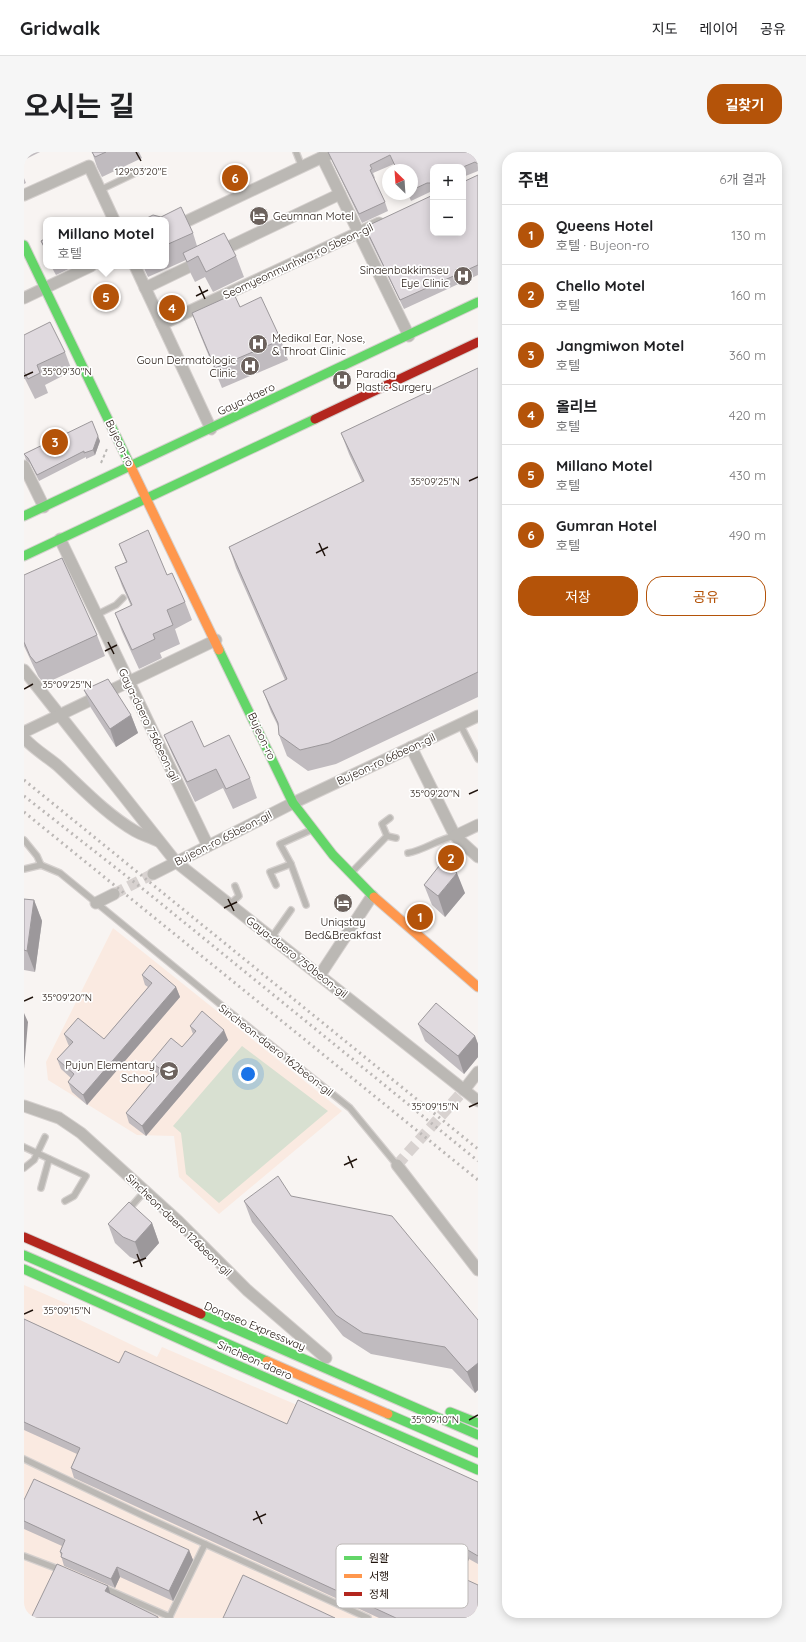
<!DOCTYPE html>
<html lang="ko">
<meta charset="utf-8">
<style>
body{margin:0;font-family:Quicksand,"Noto Sans KR",sans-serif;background:#f6f6f6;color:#202124}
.controls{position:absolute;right:12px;top:12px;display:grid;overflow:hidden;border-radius:8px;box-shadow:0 2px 10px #0003}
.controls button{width:36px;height:36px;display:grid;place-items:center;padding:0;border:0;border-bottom:1px solid #e0e0e0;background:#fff;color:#202124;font:20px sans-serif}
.compass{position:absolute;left:358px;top:12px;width:36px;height:36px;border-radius:50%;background:#fff;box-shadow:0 2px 10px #0003;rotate:335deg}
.you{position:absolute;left:224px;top:922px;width:14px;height:14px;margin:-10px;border:3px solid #fff;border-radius:50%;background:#1a73e8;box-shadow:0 0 0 6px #1a73e833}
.badge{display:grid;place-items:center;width:26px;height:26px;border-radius:50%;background:#b45309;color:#fff;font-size:13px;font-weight:700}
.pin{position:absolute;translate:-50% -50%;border:2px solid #fff;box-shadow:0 1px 4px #0006}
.popup{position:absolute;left:19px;top:65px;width:126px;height:52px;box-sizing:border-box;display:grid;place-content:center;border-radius:8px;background:#fff;filter:drop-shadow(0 1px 3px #0005);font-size:13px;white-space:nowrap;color:#757577}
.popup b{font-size:15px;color:#202124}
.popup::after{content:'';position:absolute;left:50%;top:100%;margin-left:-8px;border:8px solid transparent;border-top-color:#fff}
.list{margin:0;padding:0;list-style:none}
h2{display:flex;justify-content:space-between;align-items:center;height:52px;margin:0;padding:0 16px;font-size:17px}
h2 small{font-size:13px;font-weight:400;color:#757577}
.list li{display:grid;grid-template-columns:26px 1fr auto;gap:12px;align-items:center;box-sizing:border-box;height:60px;padding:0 16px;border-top:1px solid #e0e0e0}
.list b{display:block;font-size:15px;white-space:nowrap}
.list p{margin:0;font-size:13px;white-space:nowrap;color:#757577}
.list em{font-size:13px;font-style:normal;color:#757577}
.actions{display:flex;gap:8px;padding:12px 16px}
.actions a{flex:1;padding:9px 0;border:1px solid #b45309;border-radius:16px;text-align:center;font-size:14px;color:#b45309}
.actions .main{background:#b45309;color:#fff}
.map{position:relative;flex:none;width:454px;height:1466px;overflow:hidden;border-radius:16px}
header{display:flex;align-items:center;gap:24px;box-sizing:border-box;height:56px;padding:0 20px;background:#fff;border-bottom:1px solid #e0e0e0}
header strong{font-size:19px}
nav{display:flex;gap:22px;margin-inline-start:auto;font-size:14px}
.intro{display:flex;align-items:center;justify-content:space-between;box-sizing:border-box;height:96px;padding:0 24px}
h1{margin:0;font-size:28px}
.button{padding:10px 18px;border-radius:16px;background:#b45309;color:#fff;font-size:14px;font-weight:700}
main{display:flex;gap:24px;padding:0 24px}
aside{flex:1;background:#fff;border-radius:16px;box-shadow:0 2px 10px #0003}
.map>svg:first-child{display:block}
</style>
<header>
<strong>Gridwalk</strong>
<nav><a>지도</a><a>레이어</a><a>공유</a></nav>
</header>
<div class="intro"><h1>오시는 길</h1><a class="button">길찾기</a></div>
<main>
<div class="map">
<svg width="454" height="1466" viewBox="0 0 454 1466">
<rect width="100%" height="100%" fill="#f8f4f2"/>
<g fill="#faeae1">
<polygon points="89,776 318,959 195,1062 155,1025 150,984 113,983 24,928 22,910"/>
<polygon points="0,1133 55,1157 52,1166 133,1205 138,1195 454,1331 454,1466 0,1466"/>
</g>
<polygon fill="#d8e0d1" points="218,894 304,959 195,1051 162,1022 157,981 149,974"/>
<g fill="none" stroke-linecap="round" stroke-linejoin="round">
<g stroke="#d8d2d0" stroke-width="11" stroke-dasharray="11 5.5" stroke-linecap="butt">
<polyline points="90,742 129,722"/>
<polyline points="373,1013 440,938"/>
</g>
<defs>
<g id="lane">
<polyline points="272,0 278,15"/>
<polyline points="76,38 118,18"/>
<polyline points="72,463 92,453 99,446"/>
<polyline points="436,572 454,607"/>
<polyline points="363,684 372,686"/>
<polyline points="0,688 13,704 17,713"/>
<path d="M384 701C401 698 414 687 431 684"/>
<polyline points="0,717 17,713 36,721 197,853 326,956 373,1013"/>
<polyline points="327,721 363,684 358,672 366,666"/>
<polyline points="252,733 246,720 267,712"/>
<polyline points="206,752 215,744 211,734"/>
<polyline points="282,753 267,712 256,692 287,678"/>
<polyline points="248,785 267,758"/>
<polyline points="0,995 62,1024 50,1044 41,1049"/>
<polyline points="0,1016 10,1008 21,985"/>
<polyline points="17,1036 25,1007"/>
<polyline points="104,1058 121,1039"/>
<polyline points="0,1307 124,1366 344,1466"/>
<polyline points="0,1404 37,1418"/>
<polyline points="80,1436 146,1465"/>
<polyline points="145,1466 181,1392"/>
</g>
<g id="street">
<polyline points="298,5 385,184"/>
<polyline points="0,43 65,14 90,68"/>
<polyline points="142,79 309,0"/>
<polyline points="194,100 316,42"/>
<polyline points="111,114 187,277"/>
<polyline points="121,136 177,109"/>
<polyline points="0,146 67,114"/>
<polyline points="138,172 355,71"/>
<polyline points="0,314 20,355"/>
<polyline points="36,387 184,694"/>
<polyline points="0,518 152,710 454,949"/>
<polyline points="0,580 192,488"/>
<path d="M0 586C10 597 22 604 33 613 58 636 82 662 111 679 118 683 126 685 134 689"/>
<polyline points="387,595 431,684 454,705"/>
<polyline points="431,684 454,673"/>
<polyline points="129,722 269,651 454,564"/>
<polyline points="72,751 90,742"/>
<polyline points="296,823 348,744"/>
<polyline points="440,938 454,920"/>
<polyline points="0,954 35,966 57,981 153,1068 223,1138 302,1206"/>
<polyline points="373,1013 454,1118"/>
</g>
<g id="fast">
<polyline points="0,93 105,311"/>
<polyline points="0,364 454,150"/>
<polyline points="0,404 291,267"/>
<polyline points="195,498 269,651 309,703 350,745"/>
<polyline points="0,1103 243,1209"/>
<polyline points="0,1117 204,1209 454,1318"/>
<polyline points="177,1162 454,1283"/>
<polyline points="426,1260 454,1271"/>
<polyline points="364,1262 454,1301"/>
</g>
<g id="slow">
<polyline points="105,311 195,498"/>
<polyline points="350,745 454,835"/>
<polyline points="243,1209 364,1262"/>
</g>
<g id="jam">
<polyline points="291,267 454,190"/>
<polyline points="0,1085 177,1162"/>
</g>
</defs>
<use href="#lane" stroke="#d5d0ce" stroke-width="8"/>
<use href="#street" stroke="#d5d0ce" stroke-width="13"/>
<use href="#fast" stroke="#d5d0ce" stroke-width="11"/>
<use href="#slow" stroke="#d5d0ce" stroke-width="11"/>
<use href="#jam" stroke="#d5d0ce" stroke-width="11"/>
<polyline stroke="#bab8b5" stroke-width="2" stroke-dasharray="3 3" stroke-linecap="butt" points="77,311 83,297"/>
<use href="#lane" stroke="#bbb8b4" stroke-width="5.5"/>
<use href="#street" stroke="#bbb8b4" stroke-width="11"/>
<use href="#fast" stroke="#63d668" stroke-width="9"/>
<use href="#slow" stroke="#ff974d" stroke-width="9"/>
<use href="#jam" stroke="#b3261e" stroke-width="9"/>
<g stroke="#bcb8b6" stroke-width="3" stroke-dasharray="2 4" stroke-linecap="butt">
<polyline points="0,628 454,997"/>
<polyline points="0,644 124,741 454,1009"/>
<polyline points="0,660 454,1028"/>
</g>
</g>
<g fill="#c0bbbf">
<polygon points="0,0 16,0 0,8"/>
<polygon points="68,0 115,0 118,6 78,25 73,15"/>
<polygon points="304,0 454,0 454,19 439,25 439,15 409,15 409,40 406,40 387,49 384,42 388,42 388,18 373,18 370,12 349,21 351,26 350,27 361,50 364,59 338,71 308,9"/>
<polygon points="454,23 454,123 380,157 344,84 341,75"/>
<polygon points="0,26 2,31 0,32"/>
<polygon points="142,68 169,81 173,94 212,104 220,125 189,140 181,125 171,130 167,122 162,108 124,125 119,114 142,114"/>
<polygon points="22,86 22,102 17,89"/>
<polygon points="27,114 51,114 32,123"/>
<polygon points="216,155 257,188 264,208 198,236 175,180 168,161"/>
<polygon points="0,183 41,200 48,219 21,233 24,241 11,247 1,227 0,227"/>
<polygon points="454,216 454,545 312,612 284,619 263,604 255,583 255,576 247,560 239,539 261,528 212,416 205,395 338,330 325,302 317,281"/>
<polygon points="76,289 71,303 62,307 62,305 15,329 6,311 2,308 0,302"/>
<polygon points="95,392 143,423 161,450 168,468 151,477 156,492 136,501 138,506 115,517 98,480 91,461 107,454 98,434 91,415 102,410"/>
<polygon points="0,423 73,483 81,504 20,532 14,524 0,494"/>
<polygon points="60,538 107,563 114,581 92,595 67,556"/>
<polygon points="140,583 180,595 226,626 233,646 209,657 199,636 171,650 148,602"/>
<polygon points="400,733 441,741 421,765 408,753"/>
<polygon points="0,747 10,748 18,769 11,820 0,818"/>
<polygon points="118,823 152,835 156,845 63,953 48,940 44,930 47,926 37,917 33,907 45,894 44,892 40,882 80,887 124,835 121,833"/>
<polygon points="394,872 451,884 454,892 454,905 440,922 401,889"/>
<polygon points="166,874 204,888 122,984 105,971 102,961 134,922 131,920 127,910 158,895 169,882"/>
<polygon points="267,1044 454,1168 454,1238 451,1241 428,1217 347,1202 319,1184 228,1070 220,1049"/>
<polygon points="128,1071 135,1091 118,1110 106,1105 91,1091 84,1072"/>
<polygon points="0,1167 95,1211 263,1272 454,1330 454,1412 445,1407 437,1425 454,1466 355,1466 50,1326 47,1316 53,1302 0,1278"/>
<polygon points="0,1348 165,1398 169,1408 149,1449 96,1425 91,1436 40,1414 36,1400 38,1394 0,1377"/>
</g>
<g fill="#9c989b">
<polygon points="74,284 76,289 71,303 69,298"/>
<polygon points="107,563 114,581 92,595 86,577"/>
<polygon points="433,721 441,741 421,765 414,744"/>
<polygon points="10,748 18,769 11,820 3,799"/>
<polygon points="152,835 156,845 63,953 59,943"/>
<polygon points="0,861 4,870 0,917"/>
<polygon points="200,878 204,888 122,984 118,974"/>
<polygon points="451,884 454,892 454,905 440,922 434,904"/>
<polygon points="128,1071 135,1091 118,1110 111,1090"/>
<polygon points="454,1211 454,1238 451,1241 443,1220"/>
<polygon points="442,1397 445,1407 434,1432 430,1422"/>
<polygon points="165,1398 169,1408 149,1449 145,1439"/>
<polygon points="93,1415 96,1425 91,1436 87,1427"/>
<polygon points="84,1434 87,1444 81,1439"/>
<polygon points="454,1460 454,1466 451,1466"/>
</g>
<g fill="#dfd9de" stroke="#9c989b">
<polygon points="68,0 82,0 71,5"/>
<polygon points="304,0 454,0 454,12 451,10 439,15 409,15 409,31 403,31 388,38 388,18 373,18 366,3 346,13 348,17 346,18 361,50 335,62"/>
<polygon points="454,23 454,113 376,148 341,75 409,43 409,81 439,81 439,30"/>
<polygon points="157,55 169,81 142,93 142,68 119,68 129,63 137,65"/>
<polygon points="200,81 212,104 182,120 174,104 163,110 159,101"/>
<polygon points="22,86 22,98 17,89"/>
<polygon points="210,142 216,155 237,145 257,188 191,216 168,161"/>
<polygon points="26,170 41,200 13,213 16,221 4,227 0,220 0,183"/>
<polygon points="454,216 454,520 305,591 276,598 255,583 254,571 239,539 263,527 205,395 340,329 317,281"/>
<polygon points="68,269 74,284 69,298 60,301 60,299 13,323 4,306 0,302"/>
<polygon points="124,378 143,423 148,421 161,450 143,458 149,473 129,482 131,487 108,498 91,461 108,453 91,415 103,410 95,392"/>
<polygon points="38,406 73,483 12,511 6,504 0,490 0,423"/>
<polygon points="84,527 107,563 86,577 60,538"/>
<polygon points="168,569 180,595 205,583 226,626 202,637 192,617 163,630 140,583"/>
<polygon points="419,709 433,721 414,744 400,733"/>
<polygon points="0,747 10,748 3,799 0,798"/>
<polygon points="126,813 152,835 59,943 44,930 50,922 33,907 49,890 40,882 54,866 80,887 128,831 118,823"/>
<polygon points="412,851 451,884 434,904 394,872"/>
<polygon points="178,859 200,878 118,974 102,961 138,918 127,910 147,886 158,895 172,879 166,874"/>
<polygon points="254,1024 267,1044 368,1064 454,1168 454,1211 443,1220 421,1195 339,1181 312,1163 220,1049"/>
<polygon points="105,1050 128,1071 111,1090 99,1085 84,1072"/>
<polygon points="0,1167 95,1211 101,1199 263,1272 274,1248 454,1330 454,1404 442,1397 430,1422 454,1433 454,1460 451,1466 372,1466 47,1316 56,1296 0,1270"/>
<polygon points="10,1327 165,1398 145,1439 93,1415 87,1427 37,1405 38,1401 36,1400 41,1388 0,1369 0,1348"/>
<polygon points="33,1412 84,1434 81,1439 134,1465 134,1466 7,1466"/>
<polygon points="219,1423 311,1466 199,1466"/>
</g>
<path fill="none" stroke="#20140d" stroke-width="1.5" d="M112 0 117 9M175 134 181 147M172 144 184 138M0 224 9 220M445 329 454 325M295 391 301 404M292 401 304 395M84 490 90 502M81 499 93 493M0 537 9 532M445 642 454 638M204 747 210 759M200 756 213 750M0 849 9 845M445 955 454 951M324 1004 329 1016M320 1013 333 1007M113 1102 118 1115M109 1111 122 1106M0 1162 9 1158M445 1268 454 1263M232 1359 238 1372M229 1368 242 1362"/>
<defs>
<symbol id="hotel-disc" viewBox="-11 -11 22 22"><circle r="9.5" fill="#6c625d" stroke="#fff"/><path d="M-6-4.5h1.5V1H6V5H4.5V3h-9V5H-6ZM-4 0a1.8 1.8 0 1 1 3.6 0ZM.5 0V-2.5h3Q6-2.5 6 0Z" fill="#fff"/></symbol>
<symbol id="hospital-disc" viewBox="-11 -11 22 22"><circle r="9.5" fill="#6c625d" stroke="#fff"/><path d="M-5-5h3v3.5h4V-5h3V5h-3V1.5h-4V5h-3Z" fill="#fff"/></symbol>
<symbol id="school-disc" viewBox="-11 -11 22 22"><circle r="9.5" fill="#6c625d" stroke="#fff"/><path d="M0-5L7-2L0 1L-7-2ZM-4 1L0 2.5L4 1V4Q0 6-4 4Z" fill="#fff"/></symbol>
</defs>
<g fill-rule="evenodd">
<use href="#hotel-disc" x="224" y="53" width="22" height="22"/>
<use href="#hospital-disc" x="428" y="113" width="22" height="22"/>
<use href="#hospital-disc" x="223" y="181" width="22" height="22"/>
<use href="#hospital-disc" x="215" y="203" width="22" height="22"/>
<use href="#hospital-disc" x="307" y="217" width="22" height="22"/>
<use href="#hotel-disc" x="308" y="740" width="22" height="22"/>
<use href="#school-disc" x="134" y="908" width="22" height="22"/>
</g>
<g text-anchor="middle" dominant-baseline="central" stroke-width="3.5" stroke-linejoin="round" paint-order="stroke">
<g font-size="11" fill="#20140d" stroke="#fff" text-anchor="start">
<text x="249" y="64">Geumnan Motel</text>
<text x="425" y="118" text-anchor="end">Sinaenbakkimseu<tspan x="425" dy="13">Eye Clinic</tspan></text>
<text x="248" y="186">Medikal Ear, Nose,<tspan x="248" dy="13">&amp; Throat Clinic</tspan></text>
<text x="212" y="208" text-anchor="end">Goun Dermatologic<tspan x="212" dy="13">Clinic</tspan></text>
<text x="332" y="222">Paradia<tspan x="332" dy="13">Plastic Surgery</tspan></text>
<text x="319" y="770" text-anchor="middle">Uniqstay<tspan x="319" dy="13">Bed&amp;Breakfast</tspan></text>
<text x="131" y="913" text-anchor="end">Pujun Elementary<tspan x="131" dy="13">School</tspan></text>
</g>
<g font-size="11" fill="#20140d" stroke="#fff">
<text transform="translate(274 109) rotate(-25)">Seomyeonmunhwa-ro 5beon-gil</text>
<text transform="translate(222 247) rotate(-25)">Gaya-daero</text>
<text transform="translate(96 291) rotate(64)">Bujeon-ro</text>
<text transform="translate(125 573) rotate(64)">Gaya-daero 756beon-gil</text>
<text transform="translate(238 584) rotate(65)">Bujeon-ro</text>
<text transform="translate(362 607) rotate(-25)">Bujeon-ro 66beon-gil</text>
<text transform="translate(199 686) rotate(-27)">Bujeon-ro 65beon-gil</text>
<text transform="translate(273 805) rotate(38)">Gaya-daero 750beon-gil</text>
<text transform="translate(252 898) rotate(38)">Sincheon-daero 162beon-gil</text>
<text transform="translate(155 1073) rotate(44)">Sincheon-daero 126beon-gil</text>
<text transform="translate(231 1174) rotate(23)">Dongseo Expressway</text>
<text transform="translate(231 1208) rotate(24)">Sincheon-daero</text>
</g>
</g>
<rect x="312" y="1392" width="132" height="64" rx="6" fill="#fff" stroke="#bcb8b6" stroke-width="1"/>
<rect x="320" y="1404" width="18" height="4" fill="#63d668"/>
<rect x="320" y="1422" width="18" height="4" fill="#ff974d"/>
<rect x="320" y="1440" width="18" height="4" fill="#b3261e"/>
<g font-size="11" fill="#20140d">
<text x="345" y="1410">원활</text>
<text x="345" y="1428">서행</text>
<text x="345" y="1446">정체</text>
</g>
<g font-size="10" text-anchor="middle" fill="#20140d" stroke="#fff" stroke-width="3.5" stroke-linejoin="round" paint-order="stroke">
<text x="117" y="23">129°03'20"E</text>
<text x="43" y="223">35°09'30"N</text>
<text x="411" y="333">35°09'25"N</text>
<text x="43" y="536">35°09'25"N</text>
<text x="411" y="645">35°09'20"N</text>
<text x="43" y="849">35°09'20"N</text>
<text x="411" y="958">35°09'15"N</text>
<text x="43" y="1162">35°09'15"N</text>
<text x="411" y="1271">35°09'10"N</text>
</g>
</svg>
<div class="controls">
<button>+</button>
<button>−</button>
</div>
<svg class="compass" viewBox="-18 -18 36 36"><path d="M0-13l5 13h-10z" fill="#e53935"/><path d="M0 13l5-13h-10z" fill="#757577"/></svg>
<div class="you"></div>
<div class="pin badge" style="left:396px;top:765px">1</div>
<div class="pin badge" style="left:427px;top:706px">2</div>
<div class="pin badge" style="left:31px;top:290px">3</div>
<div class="pin badge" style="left:148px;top:156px">4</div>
<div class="pin badge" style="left:82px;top:145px">5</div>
<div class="popup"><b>Millano Motel</b>호텔</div>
<div class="pin badge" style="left:211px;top:26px">6</div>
</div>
<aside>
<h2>주변<small>6개 결과</small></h2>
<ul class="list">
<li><span class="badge">1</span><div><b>Queens Hotel</b><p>호텔 · Bujeon-ro</p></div><em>130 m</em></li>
<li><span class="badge">2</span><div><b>Chello Motel</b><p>호텔</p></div><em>160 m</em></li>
<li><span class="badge">3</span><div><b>Jangmiwon Motel</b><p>호텔</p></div><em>360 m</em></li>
<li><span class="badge">4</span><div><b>올리브</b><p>호텔</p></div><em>420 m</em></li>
<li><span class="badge">5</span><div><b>Millano Motel</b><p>호텔</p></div><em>430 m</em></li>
<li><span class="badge">6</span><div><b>Gumran Hotel</b><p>호텔</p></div><em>490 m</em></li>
</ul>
<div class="actions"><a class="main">저장</a><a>공유</a></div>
</aside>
</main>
